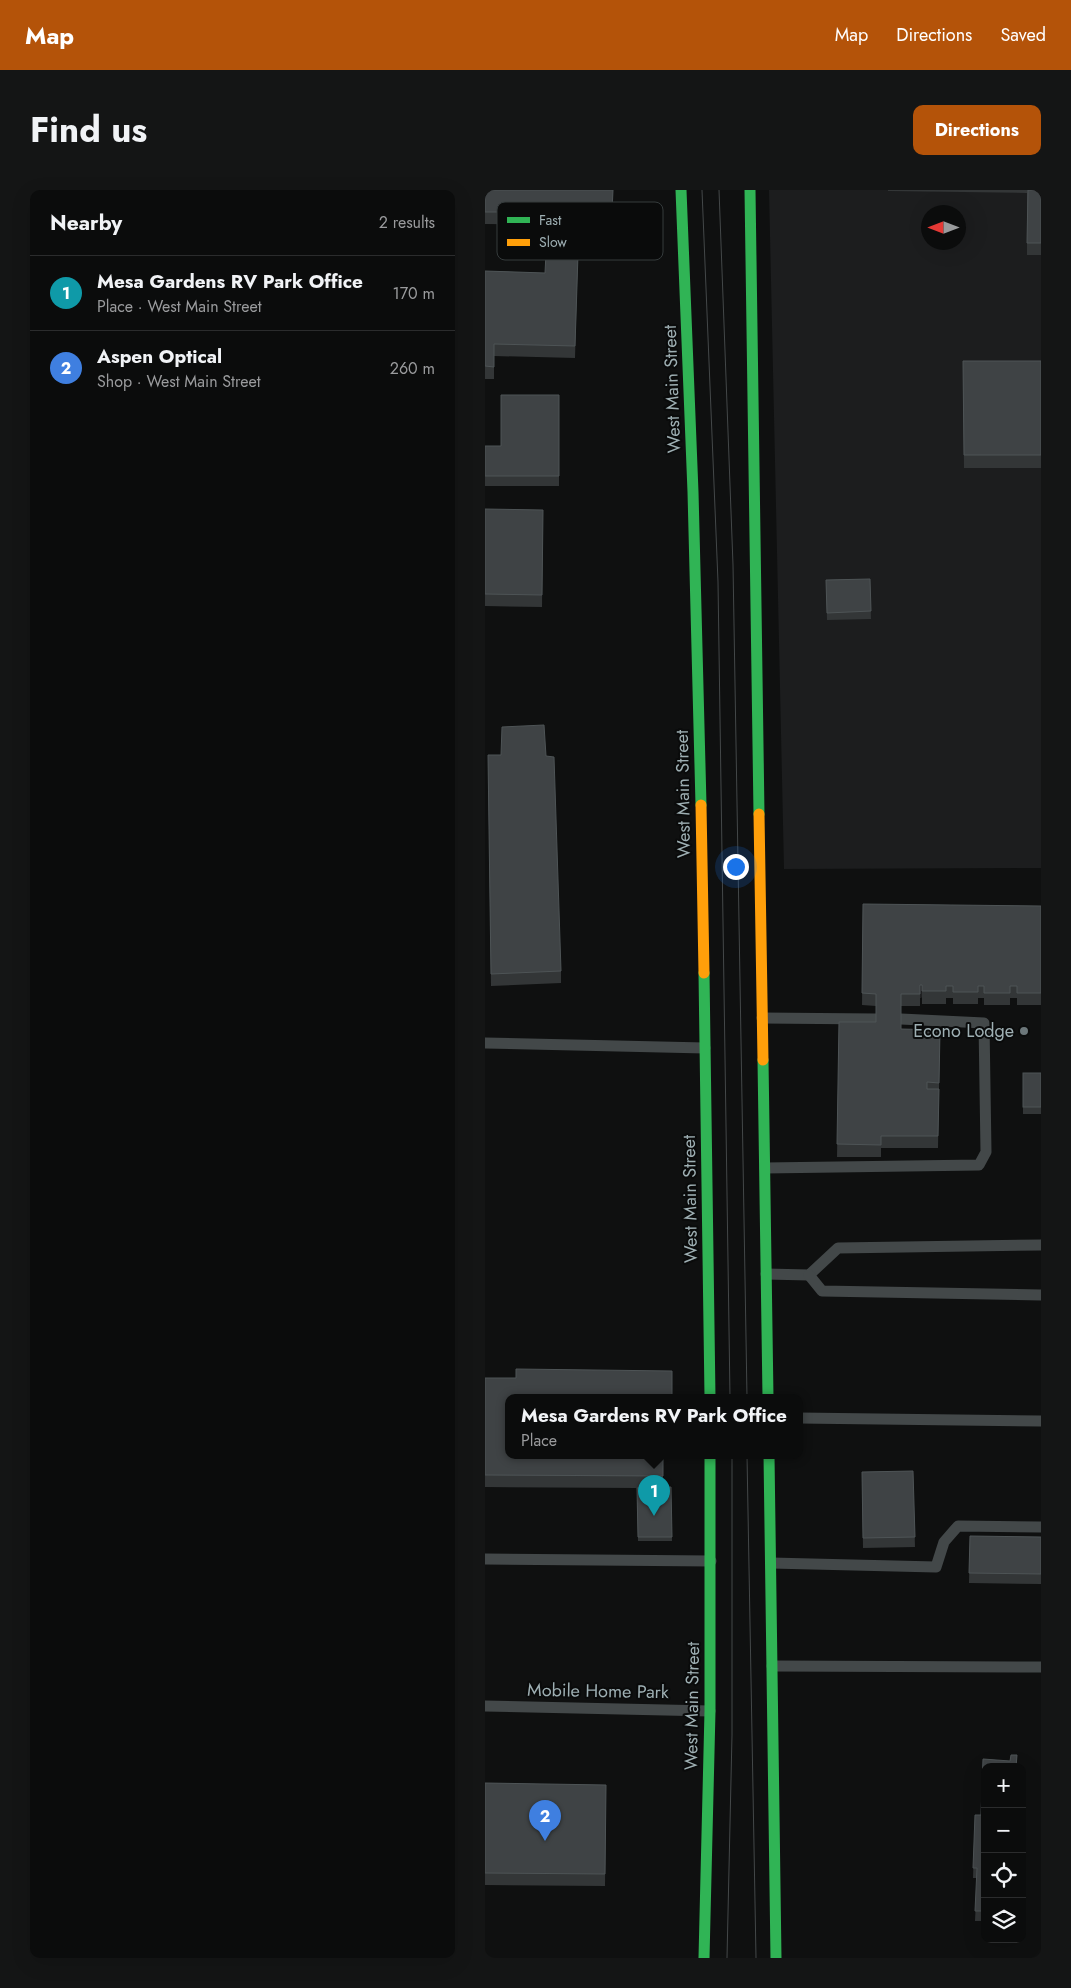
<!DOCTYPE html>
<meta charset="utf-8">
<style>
body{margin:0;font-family:Jost,sans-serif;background:#141515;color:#f1f3f6}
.controls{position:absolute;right:15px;bottom:15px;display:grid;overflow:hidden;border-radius:10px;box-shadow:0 5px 20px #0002}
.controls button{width:45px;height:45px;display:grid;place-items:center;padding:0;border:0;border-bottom:1px solid #2b2c2d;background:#0b0c0c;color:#f1f3f6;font:25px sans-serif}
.compass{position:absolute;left:436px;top:15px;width:45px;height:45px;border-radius:50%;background:#0b0c0c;box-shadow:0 5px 20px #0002;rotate:270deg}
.you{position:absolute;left:250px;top:676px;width:18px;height:18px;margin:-12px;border:4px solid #fff;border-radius:50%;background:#1a73e8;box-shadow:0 0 0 8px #1a73e833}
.badge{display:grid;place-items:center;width:32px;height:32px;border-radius:50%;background:#b45309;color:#fff;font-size:16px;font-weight:700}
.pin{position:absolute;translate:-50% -41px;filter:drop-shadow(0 1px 2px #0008)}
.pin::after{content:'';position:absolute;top:26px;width:18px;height:15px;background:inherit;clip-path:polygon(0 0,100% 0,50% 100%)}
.popup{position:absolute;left:20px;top:1204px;width:298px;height:65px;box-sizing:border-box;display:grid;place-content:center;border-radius:10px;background:#0b0c0c;filter:drop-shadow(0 1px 4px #0005);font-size:16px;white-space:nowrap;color:#9a9b9d}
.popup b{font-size:19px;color:#f1f3f6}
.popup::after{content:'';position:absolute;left:50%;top:100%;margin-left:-10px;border:10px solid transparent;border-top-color:#0b0c0c}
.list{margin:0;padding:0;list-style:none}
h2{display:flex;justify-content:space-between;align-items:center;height:65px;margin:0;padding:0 20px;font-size:21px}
h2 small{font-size:16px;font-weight:400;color:#9a9b9d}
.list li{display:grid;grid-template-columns:32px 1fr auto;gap:15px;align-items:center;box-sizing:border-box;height:75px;padding:0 20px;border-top:1px solid #2b2c2d}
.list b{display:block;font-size:19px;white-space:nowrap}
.list p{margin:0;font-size:16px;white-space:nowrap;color:#9a9b9d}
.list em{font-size:16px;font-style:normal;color:#9a9b9d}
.icon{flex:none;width:28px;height:28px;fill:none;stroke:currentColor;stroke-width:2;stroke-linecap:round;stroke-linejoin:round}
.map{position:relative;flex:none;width:556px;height:1768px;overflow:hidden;border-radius:10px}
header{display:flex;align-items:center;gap:30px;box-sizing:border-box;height:70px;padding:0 25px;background:#b45309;color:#fff}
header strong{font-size:24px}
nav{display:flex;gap:28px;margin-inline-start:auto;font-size:18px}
.intro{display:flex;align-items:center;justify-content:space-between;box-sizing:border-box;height:120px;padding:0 30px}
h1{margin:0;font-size:35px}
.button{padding:12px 22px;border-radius:10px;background:#b45309;color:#fff;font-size:18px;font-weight:700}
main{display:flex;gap:30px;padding:0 30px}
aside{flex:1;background:#0b0c0c;border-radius:10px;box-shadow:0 5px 20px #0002}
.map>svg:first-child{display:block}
</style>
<header>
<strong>Map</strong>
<nav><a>Map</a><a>Directions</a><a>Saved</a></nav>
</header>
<div class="intro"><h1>Find us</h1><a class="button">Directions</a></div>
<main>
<aside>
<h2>Nearby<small>2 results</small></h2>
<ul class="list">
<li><span class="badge" style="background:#0f9aa8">1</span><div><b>Mesa Gardens RV Park Office</b><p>Place · West Main Street</p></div><em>170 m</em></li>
<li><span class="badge" style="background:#3f7fe0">2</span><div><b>Aspen Optical</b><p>Shop · West Main Street</p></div><em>260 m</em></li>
</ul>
</aside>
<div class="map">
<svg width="556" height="1768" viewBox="0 0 556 1768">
<rect width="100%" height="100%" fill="#0f1010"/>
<path fill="#1c1d1e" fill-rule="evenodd" d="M284 0H556V678L299 679ZM443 22H473V52H443Z"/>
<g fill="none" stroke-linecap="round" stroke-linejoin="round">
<g stroke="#434849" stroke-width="11">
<polyline points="277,828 391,829"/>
<polyline points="0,853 220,858"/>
<polyline points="280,978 494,975 501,962 499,833 416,829"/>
<polyline points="281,1084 324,1085 353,1058 556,1055"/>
<polyline points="324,1085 337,1101 556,1105"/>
<polyline points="314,1228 556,1231"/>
<polyline points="0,1369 226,1371"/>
<polyline points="286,1373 451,1377 459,1352 473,1336 556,1337"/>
<polyline points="287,1476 556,1477"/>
<polyline points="0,1516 225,1521"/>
</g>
<g stroke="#30b455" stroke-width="11">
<polyline points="196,0 208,302 216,615"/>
<polyline points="265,0 274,624"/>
<polyline points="219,783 225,1207"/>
<polyline points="278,870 283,1207"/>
<polyline points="284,1265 291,1768"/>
<polyline points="219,1768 225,1521 225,1265"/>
</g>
<g stroke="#ff9f0a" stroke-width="11">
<polyline points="216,615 219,783"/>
<polyline points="274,624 278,870"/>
</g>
<g stroke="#444849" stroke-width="1">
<polyline points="217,0 233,392 245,1207"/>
<polyline points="234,0 248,375 262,1207"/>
<polyline points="262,1265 271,1768"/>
<polyline points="242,1768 247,1545 247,1265"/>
</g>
</g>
<g fill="#333637">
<polygon points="0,0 128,0 127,35 0,34"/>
<polygon points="403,0 556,0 556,65 542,65 542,3 403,1"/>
<polygon points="93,64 90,168 9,166 9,189 0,189 0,81 60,83"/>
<polygon points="478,171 556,171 556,278 479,278"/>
<polygon points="74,205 74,296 0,296 0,256 16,256"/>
<polygon points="0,319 58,320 57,417 0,416"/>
<polygon points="385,389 386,429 342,430 341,390"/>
<polygon points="3,565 61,566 76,781 76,793 6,796"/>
<polygon points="378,714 556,716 556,815 532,815 532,808 525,808 525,815 499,815 499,808 493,808 493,814 468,814 468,808 461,808 461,814 437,814 437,807 435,808 435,816 416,816 416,839 455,840 453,958 396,958 396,967 352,967 354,832 391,832 391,816 377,815"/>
<rect x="538" y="883" width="18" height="41"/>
<polygon points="187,1181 24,1207 178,1265 178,1297 186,1297 187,1351 153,1351 152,1298 0,1297 0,1188 31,1188"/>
<polygon points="428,1281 430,1357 378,1358 377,1282"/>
<polygon points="485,1346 556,1347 556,1394 484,1393"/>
<polygon points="526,1565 532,1565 532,1577 500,1577 500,1731 490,1731 492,1688 488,1688 490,1625 496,1625 498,1569 525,1571"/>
<polygon points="0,1593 121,1595 120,1696 0,1695"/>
</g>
<polygon fill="#202122" points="435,795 437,795 437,807 435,808"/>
<g fill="#3f4345" stroke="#4e5456">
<polygon points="0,0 128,0 127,22 0,22"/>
<polygon points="543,0 556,0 556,53 542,53"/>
<polygon points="61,63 93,64 90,156 9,154 9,177 0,176 0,81 60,83"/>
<polygon points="478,171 556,171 556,265 479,265"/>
<polygon points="16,205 74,205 74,286 0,286 0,256 16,256"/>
<polygon points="0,319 58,320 57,405 0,404"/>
<polygon points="385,389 386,421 342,423 341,390"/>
<polygon points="59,535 61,566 69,567 76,781 6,784 3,565 16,565 17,537"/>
<polygon points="378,714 556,716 556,803 532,803 532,796 525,796 525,803 499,803 499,796 493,796 493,802 468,802 468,796 461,796 461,801 437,801 437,795 435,795 435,804 416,804 416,839 455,840 454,893 442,892 442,899 454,899 453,946 396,946 396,955 352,954 354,832 391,832 391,804 377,803"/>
<rect x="538" y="883" width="18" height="34"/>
<polygon points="31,1179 187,1181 187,1207 24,1207 24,1265 178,1265 178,1286 0,1285 0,1188 31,1188"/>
<polygon points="428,1281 430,1347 378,1348 377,1282"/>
<polygon points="186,1297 187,1347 153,1347 152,1298"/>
<polygon points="485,1346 556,1347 556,1384 484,1383"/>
<polygon points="526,1565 532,1565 531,1577 500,1577 500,1721 490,1721 492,1678 488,1678 490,1625 496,1625 498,1569 525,1571"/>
<polygon points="0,1593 121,1595 120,1684 0,1683"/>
</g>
<circle fill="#6c777a" stroke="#0a0b0b" stroke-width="2" cx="539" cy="841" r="5"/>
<g text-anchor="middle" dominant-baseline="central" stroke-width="4" stroke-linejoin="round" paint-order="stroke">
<g font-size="18" fill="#9eafb3" stroke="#0a0b0b">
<text transform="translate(187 199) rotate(-92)">West Main Street</text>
<text transform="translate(198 604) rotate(-91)">West Main Street</text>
<text transform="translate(205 1009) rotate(-91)">West Main Street</text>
<text transform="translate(113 1501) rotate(1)">Mobile Home Park</text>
<text transform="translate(207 1516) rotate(-89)">West Main Street</text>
</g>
<g font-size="18" fill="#9eafb3" stroke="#0a0b0b" text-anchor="end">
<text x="529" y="841">Econo Lodge</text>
</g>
</g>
<rect x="12" y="12" width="166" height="58" rx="8" fill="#0a0b0b" stroke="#363c3d" stroke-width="1"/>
<rect x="22" y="27" width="23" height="6" fill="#30b455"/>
<rect x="22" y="49" width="23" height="7" fill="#ff9f0a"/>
<g font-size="14" fill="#9eafb3">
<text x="54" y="35">Fast</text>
<text x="54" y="57">Slow</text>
</g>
</svg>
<div class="controls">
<button>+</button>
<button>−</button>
<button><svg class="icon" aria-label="locate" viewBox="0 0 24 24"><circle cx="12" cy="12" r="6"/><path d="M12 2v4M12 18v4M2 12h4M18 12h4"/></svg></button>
<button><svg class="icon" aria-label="layers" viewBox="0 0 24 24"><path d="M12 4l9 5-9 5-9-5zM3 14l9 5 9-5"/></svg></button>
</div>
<svg class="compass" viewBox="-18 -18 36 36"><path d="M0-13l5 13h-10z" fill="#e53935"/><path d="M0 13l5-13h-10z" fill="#9a9b9d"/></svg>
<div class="you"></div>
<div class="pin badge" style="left:169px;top:1326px;background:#0f9aa8">1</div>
<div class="popup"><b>Mesa Gardens RV Park Office</b>Place</div>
<div class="pin badge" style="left:60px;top:1651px;background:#3f7fe0">2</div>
</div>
</main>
